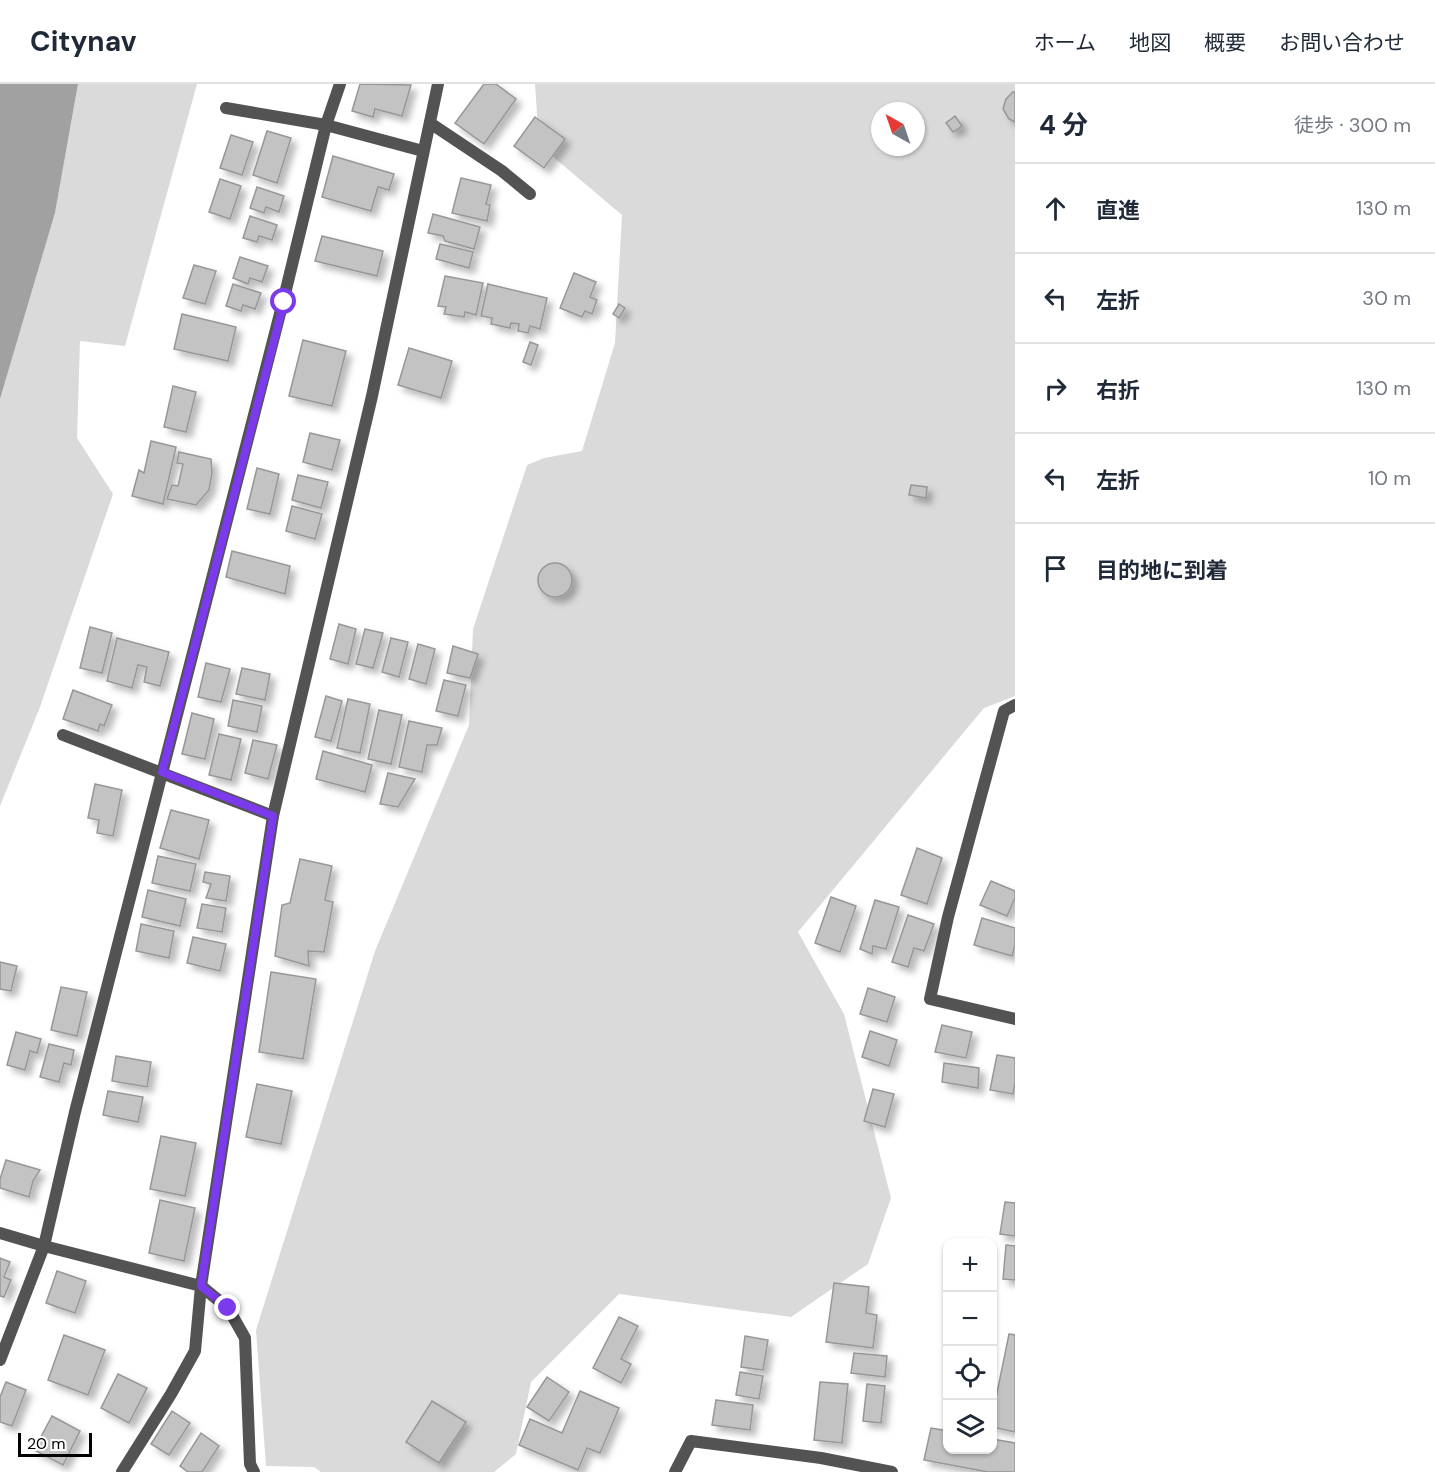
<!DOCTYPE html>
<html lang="ja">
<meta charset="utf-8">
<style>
body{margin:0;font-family:"DM Sans","Noto Sans JP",sans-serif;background:#f2f2f3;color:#1f2937}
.controls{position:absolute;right:18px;bottom:18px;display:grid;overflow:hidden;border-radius:12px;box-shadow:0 2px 4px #0004}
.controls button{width:54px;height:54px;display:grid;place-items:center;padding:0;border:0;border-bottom:2px solid #e0e1e3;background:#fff;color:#1f2937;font:30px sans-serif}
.compass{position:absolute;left:871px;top:18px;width:54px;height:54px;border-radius:50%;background:#fff;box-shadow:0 2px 4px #0004;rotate:320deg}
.scale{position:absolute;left:18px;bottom:15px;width:74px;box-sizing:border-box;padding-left:6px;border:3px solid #000;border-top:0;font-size:16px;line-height:21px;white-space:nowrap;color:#000;-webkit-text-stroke:4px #fff;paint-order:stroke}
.stop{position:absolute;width:18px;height:18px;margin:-14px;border:4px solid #7c3aed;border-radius:50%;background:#fff}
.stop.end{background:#7c3aed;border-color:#fff;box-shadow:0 2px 6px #0008}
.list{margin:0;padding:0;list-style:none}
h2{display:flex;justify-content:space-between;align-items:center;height:78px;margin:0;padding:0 24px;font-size:26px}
h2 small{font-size:20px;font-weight:400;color:#747a83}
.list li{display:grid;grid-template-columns:39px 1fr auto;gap:18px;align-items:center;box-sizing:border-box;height:90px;padding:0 24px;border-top:2px solid #e0e1e3}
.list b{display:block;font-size:22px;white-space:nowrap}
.list em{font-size:20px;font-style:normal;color:#747a83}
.icon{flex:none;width:33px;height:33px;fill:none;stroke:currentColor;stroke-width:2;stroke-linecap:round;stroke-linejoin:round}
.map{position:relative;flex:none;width:1015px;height:1388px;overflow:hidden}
header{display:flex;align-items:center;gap:36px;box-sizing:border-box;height:84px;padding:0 30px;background:#fff;border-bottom:2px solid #e0e1e3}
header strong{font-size:28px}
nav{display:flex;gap:33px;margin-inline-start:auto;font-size:21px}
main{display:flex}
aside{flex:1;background:#fff}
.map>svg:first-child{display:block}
</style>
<header>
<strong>Citynav</strong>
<nav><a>ホーム</a><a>地図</a><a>概要</a><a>お問い合わせ</a></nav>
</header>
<main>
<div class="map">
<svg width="1015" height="1388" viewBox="0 0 1015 1388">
<defs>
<filter id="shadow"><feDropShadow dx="5.5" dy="5.5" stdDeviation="3" flood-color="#0004"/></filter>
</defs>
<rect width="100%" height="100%" fill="#fff"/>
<g fill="#dadada" fill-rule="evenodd">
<polygon points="78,0 197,0 125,262 80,257 77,354 113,410 40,623 0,722 0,315 55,129"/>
<path d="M535 0H1015V612L984 624 798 848 844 930 891 1114 868 1180 791 1233 619 1210 531 1298 516 1370 494 1388H321L314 1383 266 1382 256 1246 375 867 469 641 473 545 527 381 544 374 582 367 615 259 622 131 539 61ZM880 27H916V63H880Z"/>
</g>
<polygon fill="#a1a1a1" points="0,0 78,0 55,129 0,315"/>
<g fill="#c3c3c3" stroke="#979797" stroke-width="1.5" filter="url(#shadow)">
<polygon points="360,0 411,1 402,32 375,25 373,33 352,27"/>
<polygon points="484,0 496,0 516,15 484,60 455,39"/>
<polygon points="1013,8 1015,8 1015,38 1009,35 1003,25 1006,15"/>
<polygon points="955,32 962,42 953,48 946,39"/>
<polygon points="535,33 565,55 544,84 514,62"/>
<polygon points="267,47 291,54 277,99 253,91"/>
<polygon points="231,51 253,58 242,91 220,84"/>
<polygon points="333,72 394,90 389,106 378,103 371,127 322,113"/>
<polygon points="461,94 491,101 486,120 490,121 487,137 452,129"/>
<polygon points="220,95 241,102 230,135 209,128"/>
<polygon points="257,103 284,112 279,128 266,123 264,129 250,124"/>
<polygon points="433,130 480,143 474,165 445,157 443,152 428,149"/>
<polygon points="250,132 277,141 272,156 259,152 257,158 243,154"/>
<polygon points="322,152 383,167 377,192 315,177"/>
<polygon points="440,160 473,168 469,184 436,175"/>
<polygon points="240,173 268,182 262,198 250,194 248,200 233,194"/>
<polygon points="194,181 216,187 205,220 183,214"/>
<polygon points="574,189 596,198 590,213 597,216 592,230 585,227 582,233 560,224"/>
<polygon points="445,192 483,199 476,231 465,228 464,233 444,230 446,223 438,222"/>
<polygon points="233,200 261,209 255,225 243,221 241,227 226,222"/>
<polygon points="488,200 547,214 540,245 530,242 528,249 518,247 519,240 511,239 510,244 491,240 492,234 481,232"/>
<polygon points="619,220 625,224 619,234 613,230"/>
<polygon points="182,230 236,243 228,277 174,265"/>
<polygon points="303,256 346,267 332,322 289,312"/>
<polygon points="530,258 538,261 531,281 523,278"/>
<polygon points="409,264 452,277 441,314 398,301"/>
<polygon points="173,302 196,308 186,348 164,343"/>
<polygon points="310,349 340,356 332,386 303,378"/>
<polygon points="151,357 176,363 163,420 132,412 139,386 144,389"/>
<polygon points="179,368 211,375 212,389 209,406 196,421 167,415 172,401 178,402 183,380 177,379"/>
<polygon points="257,384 279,390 270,430 247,425"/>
<polygon points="298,391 328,398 321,424 292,416"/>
<polygon points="911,401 927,403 926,414 909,411"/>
<polygon points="292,422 322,430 315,455 286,447"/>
<polygon points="232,467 290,482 285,510 226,493"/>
<circle cx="555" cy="496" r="17"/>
<polygon points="339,540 356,545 348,580 330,575"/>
<polygon points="90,543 112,549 102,589 80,584"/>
<polygon points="365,545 383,549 373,584 356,580"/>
<polygon points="117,554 169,568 160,602 144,598 147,583 138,581 132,604 107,597"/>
<polygon points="391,554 408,558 399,593 382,588"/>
<polygon points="418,560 435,565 426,600 409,595"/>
<polygon points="453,562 478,570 470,594 447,589"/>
<polygon points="206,579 230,585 221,618 198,613"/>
<polygon points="242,584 270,590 265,616 236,610"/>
<polygon points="444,596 466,601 458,632 436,627"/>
<polygon points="73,606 112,621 104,642 100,640 98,647 63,635"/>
<polygon points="326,612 342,617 331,657 315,653"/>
<polygon points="348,615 370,620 360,669 337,664"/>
<polygon points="233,616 262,622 257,648 228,642"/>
<polygon points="379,626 402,631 391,680 368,675"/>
<polygon points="192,629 214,635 205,675 182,670"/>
<polygon points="409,637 442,644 437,661 427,661 422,688 399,683"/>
<polygon points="219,650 241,655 231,696 209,691"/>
<polygon points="253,656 277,661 268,695 245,689"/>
<polygon points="323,667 372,681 365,708 316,695"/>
<polygon points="388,689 415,695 398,723 380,720"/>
<polygon points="95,700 122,706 113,752 97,749 99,736 88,734"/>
<polygon points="171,726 209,736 199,775 160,764"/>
<polygon points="917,764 942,774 927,820 901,811"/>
<polygon points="158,772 196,780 190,807 152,799"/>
<polygon points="300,775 332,782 325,816 333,818 324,868 308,867 309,882 275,872 282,821 290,819"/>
<polygon points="205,788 230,792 226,817 206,814 211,800 203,798"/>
<polygon points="991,797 1015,807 1015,814 1007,832 980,821"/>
<polygon points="148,806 186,815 180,842 142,833"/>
<polygon points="831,813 856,822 840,868 815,859"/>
<polygon points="875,816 899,823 886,865 873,862 872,870 860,865"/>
<polygon points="202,820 226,824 222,848 197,844"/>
<polygon points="908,831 934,840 924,867 914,864 908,883 892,878"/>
<polygon points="982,834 1015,844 1015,861 1012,872 974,861"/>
<polygon points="141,840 174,847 169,874 136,867"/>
<polygon points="193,853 226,860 220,887 187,879"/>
<polygon points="0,878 17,882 11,907 0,905"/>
<polygon points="271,888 316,895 303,975 259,968"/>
<polygon points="61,903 87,908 77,952 51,946"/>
<polygon points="868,904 895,913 887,938 860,930"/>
<polygon points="942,941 972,948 966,974 935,968"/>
<polygon points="870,947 897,956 889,982 862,973"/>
<polygon points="16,948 41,955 37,969 30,967 25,986 7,981"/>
<polygon points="49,960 74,966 71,981 64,979 59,998 40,993"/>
<polygon points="997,971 1015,974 1015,999 1013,1010 990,1006"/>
<polygon points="116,972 151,978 147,1003 112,997"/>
<polygon points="944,979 979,984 978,1004 942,998"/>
<polygon points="257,1000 292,1007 281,1060 246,1053"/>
<polygon points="873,1005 894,1010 885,1043 864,1037"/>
<polygon points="108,1007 143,1013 138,1038 103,1031"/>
<polygon points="161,1052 196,1059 185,1112 150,1105"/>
<polygon points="6,1076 40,1086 33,1097 29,1113 0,1104 0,1095"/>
<polygon points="160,1116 195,1124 184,1177 149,1169"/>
<polygon points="1005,1118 1015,1119 1015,1152 1000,1150"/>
<polygon points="1006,1161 1015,1162 1015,1196 1003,1195"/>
<polygon points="0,1174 10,1178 4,1193 11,1196 4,1213 0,1212"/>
<polygon points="57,1187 86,1197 75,1229 46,1219"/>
<polygon points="834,1199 869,1203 866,1229 877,1231 873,1264 826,1258"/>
<polygon points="619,1233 638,1242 621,1275 631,1280 621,1299 593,1284"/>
<polygon points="1009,1250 1015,1251 1015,1348 992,1343 992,1333"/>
<polygon points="64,1251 105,1266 88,1311 48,1296"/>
<polygon points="745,1252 768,1256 763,1286 741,1283"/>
<polygon points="854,1269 887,1272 885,1293 851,1289"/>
<polygon points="740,1288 763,1292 759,1315 736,1311"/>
<polygon points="118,1290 147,1304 129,1339 101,1324"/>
<polygon points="547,1293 569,1308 549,1337 527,1323"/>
<polygon points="6,1298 26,1306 12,1342 0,1338 0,1313"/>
<polygon points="820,1298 848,1300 842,1359 814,1356"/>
<polygon points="867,1300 885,1302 881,1339 863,1337"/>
<polygon points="580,1307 619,1324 600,1369 587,1364 578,1386 519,1361 530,1335 562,1349"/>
<polygon points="716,1316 753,1321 750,1346 712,1341"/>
<polygon points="432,1317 466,1338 439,1379 406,1358"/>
<polygon points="172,1327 190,1339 169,1371 151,1360"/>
<polygon points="52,1332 80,1347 63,1381 34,1366"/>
<polygon points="931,1344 948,1347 948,1366 992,1366 992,1355 1015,1359 1015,1388 988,1388 924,1376"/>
<polygon points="201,1349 219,1362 202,1388 188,1388 180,1382"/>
</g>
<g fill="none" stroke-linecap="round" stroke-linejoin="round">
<polyline stroke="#535353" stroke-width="12" points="430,39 502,87 530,110"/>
<g stroke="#535353" stroke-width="12">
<polyline points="226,24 326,41 423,67"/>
<polyline points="1015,621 1004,627 948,833 930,915 1015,935"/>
<polyline points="63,651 273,732"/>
<polyline points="0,1149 44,1162 0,1276"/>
<polyline points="122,1388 171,1310 195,1267 201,1202 44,1162 75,1028 283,218 326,41 340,0"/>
<polyline points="254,1388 250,1380 245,1254 228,1224 201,1202 273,732 372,312 438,0"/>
<polyline points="675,1388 691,1357 821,1374 892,1388"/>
</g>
</g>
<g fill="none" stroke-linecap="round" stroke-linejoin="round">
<polyline stroke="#7c3aed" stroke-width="8" points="228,1224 201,1202 273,732 162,688 284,218"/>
</g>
</svg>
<div class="controls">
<button>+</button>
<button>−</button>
<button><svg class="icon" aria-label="locate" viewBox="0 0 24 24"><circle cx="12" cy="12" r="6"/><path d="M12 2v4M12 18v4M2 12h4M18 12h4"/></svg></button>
<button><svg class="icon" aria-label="layers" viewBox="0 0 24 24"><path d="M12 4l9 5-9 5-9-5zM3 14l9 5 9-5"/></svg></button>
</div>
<svg class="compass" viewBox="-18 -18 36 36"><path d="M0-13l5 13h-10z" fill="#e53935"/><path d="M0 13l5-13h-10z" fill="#747a83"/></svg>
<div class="scale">20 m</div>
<div class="stop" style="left:284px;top:218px"></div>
<div class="stop end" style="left:228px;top:1224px"></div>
</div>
<aside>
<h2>4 分<small>徒歩 · 300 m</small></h2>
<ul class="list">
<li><svg class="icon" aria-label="ahead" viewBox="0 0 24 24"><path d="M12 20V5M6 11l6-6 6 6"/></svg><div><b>直進</b></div><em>130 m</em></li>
<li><svg class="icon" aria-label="left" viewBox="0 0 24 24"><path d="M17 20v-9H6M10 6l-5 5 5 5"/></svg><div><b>左折</b></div><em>30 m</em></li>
<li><svg class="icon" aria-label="right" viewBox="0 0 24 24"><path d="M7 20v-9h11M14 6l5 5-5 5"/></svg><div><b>右折</b></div><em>130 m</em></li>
<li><svg class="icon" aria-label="left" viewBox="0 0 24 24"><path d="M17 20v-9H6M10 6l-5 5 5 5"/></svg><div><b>左折</b></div><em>10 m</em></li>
<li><svg class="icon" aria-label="arrive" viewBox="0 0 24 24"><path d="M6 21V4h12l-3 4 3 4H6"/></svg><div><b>目的地に到着</b></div></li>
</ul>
</aside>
</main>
